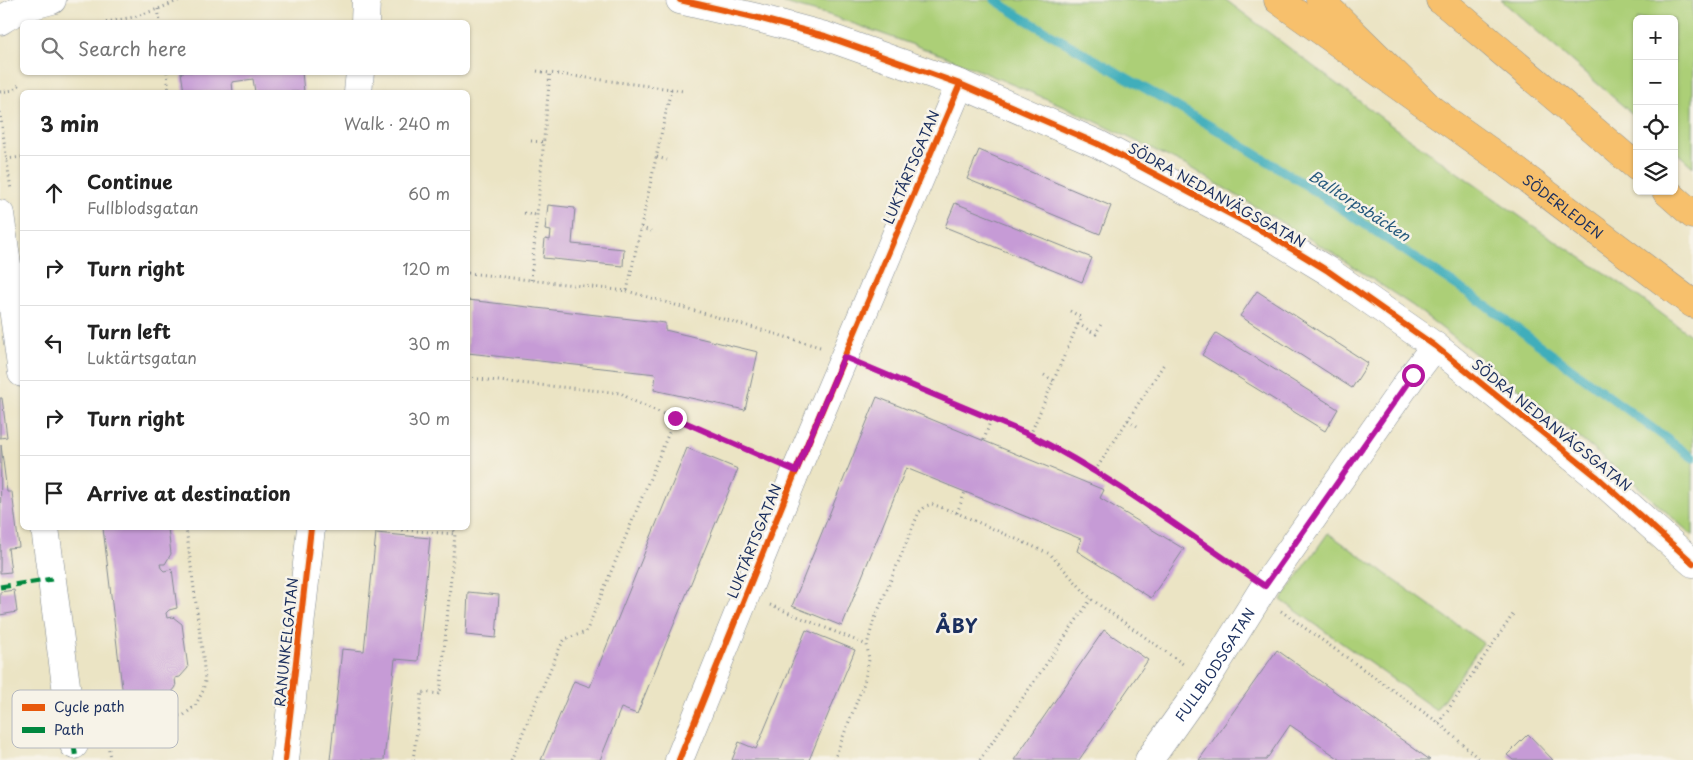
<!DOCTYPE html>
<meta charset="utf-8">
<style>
body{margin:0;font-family:"Playpen Sans",sans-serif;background:#f2f2f2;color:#222}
.controls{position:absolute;right:15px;top:15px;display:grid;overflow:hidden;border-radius:8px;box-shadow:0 1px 4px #0004}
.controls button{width:45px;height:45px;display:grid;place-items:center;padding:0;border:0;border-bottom:1px solid #e0e0e0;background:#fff;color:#222;font:25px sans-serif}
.stop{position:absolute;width:15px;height:15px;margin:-11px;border:4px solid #b5179e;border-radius:50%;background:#fff}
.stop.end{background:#b5179e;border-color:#fff;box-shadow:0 1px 5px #0008}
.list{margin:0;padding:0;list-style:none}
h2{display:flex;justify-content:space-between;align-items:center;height:65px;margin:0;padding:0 20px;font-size:21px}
h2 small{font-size:16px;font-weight:400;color:#767676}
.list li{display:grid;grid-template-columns:32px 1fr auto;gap:15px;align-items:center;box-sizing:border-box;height:75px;padding:0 20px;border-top:1px solid #e0e0e0}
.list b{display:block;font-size:19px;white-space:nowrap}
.list p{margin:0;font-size:16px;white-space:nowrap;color:#767676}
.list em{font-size:16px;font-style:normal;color:#767676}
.icon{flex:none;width:28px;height:28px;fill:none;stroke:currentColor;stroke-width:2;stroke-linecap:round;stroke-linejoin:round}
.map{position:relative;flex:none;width:1693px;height:760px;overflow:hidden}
.search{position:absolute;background:#fff;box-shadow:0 1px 4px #0004;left:20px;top:20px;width:450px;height:55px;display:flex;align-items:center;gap:12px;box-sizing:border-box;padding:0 18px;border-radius:8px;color:#767676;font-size:19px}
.panel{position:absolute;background:#fff;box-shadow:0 1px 4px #0004;left:20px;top:90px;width:450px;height:440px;border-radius:8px}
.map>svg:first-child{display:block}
</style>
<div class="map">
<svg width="1693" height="760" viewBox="0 0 1693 760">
<rect width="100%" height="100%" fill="#f7f3e8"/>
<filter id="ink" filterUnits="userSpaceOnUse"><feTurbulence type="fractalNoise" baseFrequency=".02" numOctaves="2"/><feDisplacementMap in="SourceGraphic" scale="10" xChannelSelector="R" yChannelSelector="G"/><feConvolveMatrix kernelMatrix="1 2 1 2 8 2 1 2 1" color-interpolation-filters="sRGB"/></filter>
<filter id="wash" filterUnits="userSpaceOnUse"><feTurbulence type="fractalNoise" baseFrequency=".0096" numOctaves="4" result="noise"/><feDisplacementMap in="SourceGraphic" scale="20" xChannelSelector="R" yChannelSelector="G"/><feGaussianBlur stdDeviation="1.12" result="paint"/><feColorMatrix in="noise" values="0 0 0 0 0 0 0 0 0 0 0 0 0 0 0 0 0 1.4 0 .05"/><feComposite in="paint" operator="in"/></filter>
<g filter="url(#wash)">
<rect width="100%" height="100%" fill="#ebe4c4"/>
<g fill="#accf77" stroke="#647f6a">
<polygon points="773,0 1226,0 1404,135 1545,234 1620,283 1693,337 1693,536 1634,483 1500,373 1413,306 1328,250 1189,167 1066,107 942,55 829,15"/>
<polygon points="1501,0 1693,0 1693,167 1674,150 1674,19 1637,19 1637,118"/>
<polygon points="1328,533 1483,643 1436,710 1281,600"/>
</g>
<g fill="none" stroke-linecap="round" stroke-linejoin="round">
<polyline stroke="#3faebb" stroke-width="9" points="995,0 1021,17 1219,131 1304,184 1477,299 1693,458"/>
</g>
<g id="blocks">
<g fill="#c69bd6">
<polygon points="181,72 302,72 304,92 255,92 253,79 232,82 233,92 184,92"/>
<polygon points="979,150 1111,206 1100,234 967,179"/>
<polygon points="955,203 1092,258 1082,282 945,227"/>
<polygon points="548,205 575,208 572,244 624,249 623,266 543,258 545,239 550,240 551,231 545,230"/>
<polygon points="1257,291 1368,363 1352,388 1240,316"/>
<polygon points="468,300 665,323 665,330 758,352 745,410 654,390 656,374 468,353"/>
<polygon points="1216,333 1338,409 1325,431 1202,355"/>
<polygon points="877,397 1104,490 1100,498 1184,549 1151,598 1077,551 1081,539 906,468 842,626 792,606"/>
<polygon points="0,398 2,398 7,437 0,438"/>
<polygon points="1,445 7,492 12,492 19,547 8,548 11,572 0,573"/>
<polygon points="687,448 738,469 637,714 621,708 600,760 541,760 574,681 590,687"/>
<polygon points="103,528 168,528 171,554 165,564 160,564 161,568 164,571 172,569 177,608 169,610 166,613 167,618 173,617 182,624 188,668 180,677 175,678 176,687 169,696 161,696 162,700 156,709 125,713"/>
<polygon points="376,533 430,538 418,661 395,659 384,760 330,760 342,649 364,651"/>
<polygon points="14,590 17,612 0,615 0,592"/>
<polygon points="468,592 499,595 496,638 466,635"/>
<polygon points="806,630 855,650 809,760 732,760 739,742 756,749"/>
<polygon points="1104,630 1148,660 1079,760 1014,760"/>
<polygon points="1277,650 1430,760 1341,760 1290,725 1266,760 1199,760"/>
<polygon points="1528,734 1553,760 1513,760 1507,755"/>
</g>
</g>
</g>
<g filter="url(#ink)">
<use href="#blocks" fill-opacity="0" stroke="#838a91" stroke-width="1"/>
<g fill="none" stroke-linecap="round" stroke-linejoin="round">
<defs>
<g id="minor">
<polyline points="680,0 758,18 825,36 960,84 1098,144 1264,232 1328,271 1435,346 1596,476 1693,563"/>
<path d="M0 21C15 10 35 4 52 0"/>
<polyline points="365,22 366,0"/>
<polyline points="358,92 360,72"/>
<polyline points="0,214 22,373"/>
<polyline points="45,528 74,745"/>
<polyline points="285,760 311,528"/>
<polyline points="679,760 796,471 960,84"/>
<path id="s1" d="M1149 760 1206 680 1265 586 1413 375 1435 346"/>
</g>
<g id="trunk">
<path id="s2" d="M1278 0 1502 160 1693 304"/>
<polyline points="1447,5 1637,167"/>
<polyline points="1666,191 1693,215"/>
</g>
<g id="motorway">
<polyline points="1320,0 1433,111"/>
<polyline points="1440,0 1447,5"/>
</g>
</defs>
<use href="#minor" stroke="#838a91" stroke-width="29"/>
<use href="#trunk" stroke="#838a91" stroke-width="29"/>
<use href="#motorway" stroke="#838a91" stroke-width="29"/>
<g stroke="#838a91" stroke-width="3" stroke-dasharray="1 4" stroke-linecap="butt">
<polyline points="158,9 160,22"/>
<polyline points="106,22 134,17 158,9 180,0"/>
<polyline points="537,71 550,73"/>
<polyline points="167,72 169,92"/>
<polyline points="671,89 683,91"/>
<polyline points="0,92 14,90 19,85"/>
<polyline points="0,112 11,190"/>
<polyline points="531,141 544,142"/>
<polyline points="657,157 667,160"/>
<polyline points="6,159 22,157"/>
<polyline points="524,213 536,215"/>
<polyline points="641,228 651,231"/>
<polyline points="468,273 627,291 820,347"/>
<polyline points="531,280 550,73 671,89 627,291"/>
<polyline points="1070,311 1081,317 1078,324 1096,334 1101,324"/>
<path d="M870 368 1030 435C1105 473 1173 524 1243 571"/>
<polyline points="1044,375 1054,381"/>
<polyline points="468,378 621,393 631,400 771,460"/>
<polyline points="1128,420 1137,426"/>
<polyline points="1030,435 1078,324"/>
<polyline points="984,440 991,419"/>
<polyline points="1095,471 1164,364"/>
<polyline points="957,513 965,492"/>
<polyline points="377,528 455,534"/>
<polyline points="770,605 867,645"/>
<polyline points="1281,611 1439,723 1480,760"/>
<polyline points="1439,723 1514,613"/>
<polyline points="110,760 107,733 108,728 112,725 184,715 195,706 203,691 205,681 203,657 186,528"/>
<polyline points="413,760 422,692 440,694 455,534 453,528"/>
<polyline points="511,760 560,647 565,639 586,632 675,418"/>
<polyline points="834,760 864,683 869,660 867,645 873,623 919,512 926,506 932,504 957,513 1050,554 1091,599 1183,664"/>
<polyline points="980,760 1091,599"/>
</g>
<use href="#minor" stroke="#fff" stroke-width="28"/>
<use href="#trunk" stroke="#f7c06c" stroke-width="28"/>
<use href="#motorway" stroke="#f7c06c" stroke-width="28"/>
<g stroke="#00873e" stroke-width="5" stroke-dasharray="10 5" stroke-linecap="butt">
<polyline points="0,587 52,579"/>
<polyline points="74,745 76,760"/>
</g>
<defs>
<g id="cycleway">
<polyline points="680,0 758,18 825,36 960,84 1098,144 1264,232 1328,271 1435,346 1596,476 1693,563"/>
<polyline points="285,760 311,528"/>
<polyline points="679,760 796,471 960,84"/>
</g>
</defs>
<use href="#cycleway" stroke="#f7f3e8" stroke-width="9"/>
<use href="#cycleway" stroke="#e8590c" stroke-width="6"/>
</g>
</g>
<g fill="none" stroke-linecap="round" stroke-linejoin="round" filter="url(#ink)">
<path stroke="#b5179e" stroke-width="6" d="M675 418 796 471 844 357 1030 435C1113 477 1189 535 1265 586L1413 375"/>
</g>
<g text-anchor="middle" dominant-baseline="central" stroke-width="5" stroke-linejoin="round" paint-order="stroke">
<g font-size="14" fill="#1b2f5e" stroke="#f7f3e8">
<text transform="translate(911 167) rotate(-67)">LUKTÄRTSGATAN</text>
<text transform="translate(1217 195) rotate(29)">SÖDRA NEDANVÄGSGATAN</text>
<text stroke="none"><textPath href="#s2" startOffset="352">SÖDERLEDEN</textPath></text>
<text transform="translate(1552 425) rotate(39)">SÖDRA NEDANVÄGSGATAN</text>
<text transform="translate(754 541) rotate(-68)">LUKTÄRTSGATAN</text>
<text transform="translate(286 642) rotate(-84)">RANUNKELGATAN</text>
<text stroke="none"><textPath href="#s1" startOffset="116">FULLBLODSGATAN</textPath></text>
</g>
<g font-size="15" font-style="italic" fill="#285b7f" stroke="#f7f3e8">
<text transform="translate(1360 205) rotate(33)">Balltorpsbäcken</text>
</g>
<g font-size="19" font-weight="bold" letter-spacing="1" fill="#1b2f5e" stroke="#f7f3e8">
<text x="957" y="625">ÅBY</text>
</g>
</g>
<rect x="12" y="690" width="166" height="58" rx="8" fill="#f7f3e8" stroke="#b5b8bf" stroke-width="1"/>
<rect x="22" y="704" width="23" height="7" fill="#e8590c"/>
<rect x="22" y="727" width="23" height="6" fill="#00873e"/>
<g font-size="14" fill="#1b2f5e">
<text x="54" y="712">Cycle path</text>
<text x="54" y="735">Path</text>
</g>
</svg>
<div class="controls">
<button>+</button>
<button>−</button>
<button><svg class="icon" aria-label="locate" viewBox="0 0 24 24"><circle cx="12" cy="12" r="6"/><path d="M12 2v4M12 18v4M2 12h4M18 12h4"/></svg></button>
<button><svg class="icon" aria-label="layers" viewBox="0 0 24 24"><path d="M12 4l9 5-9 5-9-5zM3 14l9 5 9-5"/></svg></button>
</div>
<div class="stop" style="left:1413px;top:375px"></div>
<div class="stop end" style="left:675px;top:418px"></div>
<div class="search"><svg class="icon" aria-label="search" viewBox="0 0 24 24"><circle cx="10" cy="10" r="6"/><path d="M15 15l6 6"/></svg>Search here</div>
<section class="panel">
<h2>3 min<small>Walk · 240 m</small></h2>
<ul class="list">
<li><svg class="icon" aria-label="ahead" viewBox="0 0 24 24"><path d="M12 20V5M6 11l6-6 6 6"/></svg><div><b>Continue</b><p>Fullblodsgatan</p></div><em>60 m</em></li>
<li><svg class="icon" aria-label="right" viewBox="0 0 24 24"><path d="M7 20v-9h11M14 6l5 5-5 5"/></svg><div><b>Turn right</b></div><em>120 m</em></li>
<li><svg class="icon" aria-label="left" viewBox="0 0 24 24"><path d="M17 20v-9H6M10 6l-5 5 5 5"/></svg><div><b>Turn left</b><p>Luktärtsgatan</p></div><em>30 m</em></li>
<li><svg class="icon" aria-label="right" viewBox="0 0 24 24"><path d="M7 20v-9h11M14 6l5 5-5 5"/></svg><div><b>Turn right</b></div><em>30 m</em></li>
<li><svg class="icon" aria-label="arrive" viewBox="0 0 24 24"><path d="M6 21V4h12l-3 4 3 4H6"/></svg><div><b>Arrive at destination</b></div></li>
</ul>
</section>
</div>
